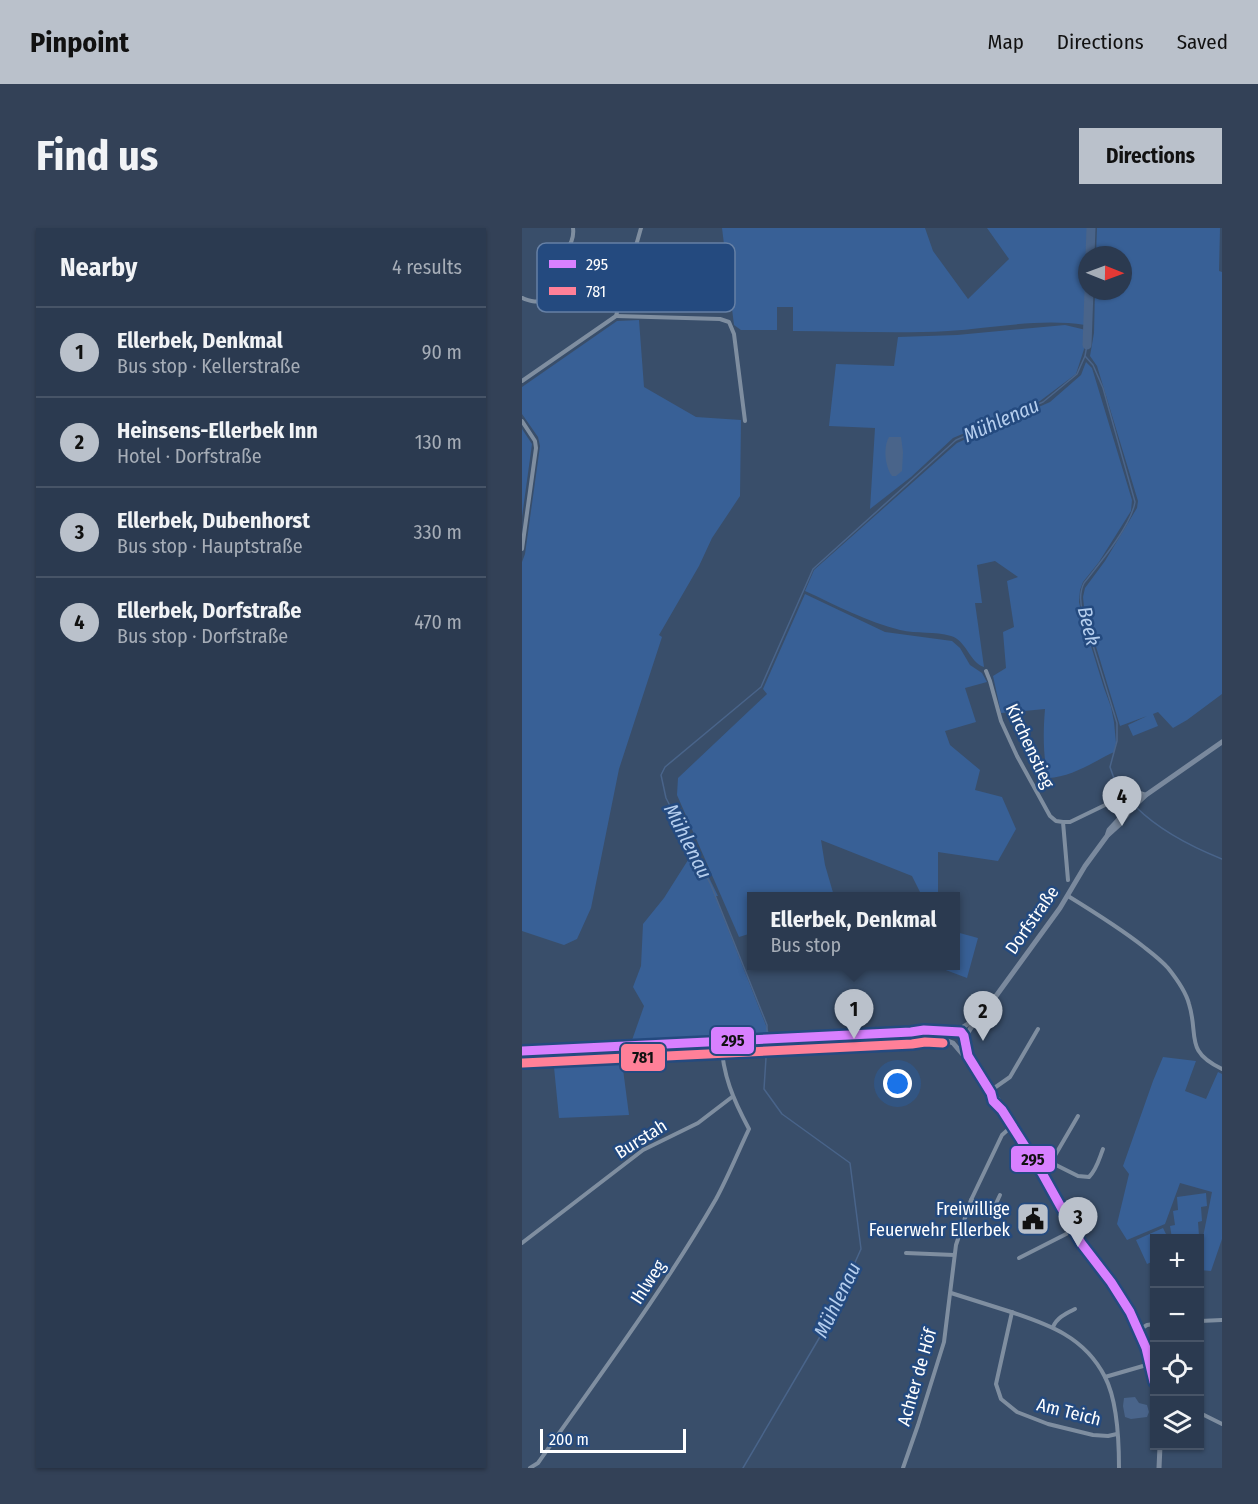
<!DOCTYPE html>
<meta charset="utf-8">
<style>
body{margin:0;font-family:"Fira Sans Condensed",sans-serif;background:#334157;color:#f1f3f6}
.controls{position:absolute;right:18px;bottom:18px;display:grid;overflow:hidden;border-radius:0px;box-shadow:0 2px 4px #0004}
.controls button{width:54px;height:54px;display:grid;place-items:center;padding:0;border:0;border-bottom:2px solid #475467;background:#2b3a50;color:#f1f3f6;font:30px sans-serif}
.compass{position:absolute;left:556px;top:18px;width:54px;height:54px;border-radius:50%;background:#2b3a50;box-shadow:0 2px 4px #0004;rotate:91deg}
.scale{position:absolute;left:18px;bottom:15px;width:146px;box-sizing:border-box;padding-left:6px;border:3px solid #fff;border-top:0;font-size:16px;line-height:21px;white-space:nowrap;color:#fff;-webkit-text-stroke:4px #244a7f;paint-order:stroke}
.you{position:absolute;left:376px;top:856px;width:21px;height:21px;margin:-15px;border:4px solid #fff;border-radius:50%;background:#1a73e8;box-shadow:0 0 0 9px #1a73e833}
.badge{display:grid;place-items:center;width:39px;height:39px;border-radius:50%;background:#bac1cb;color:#111;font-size:20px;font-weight:700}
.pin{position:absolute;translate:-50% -50px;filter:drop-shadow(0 2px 3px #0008)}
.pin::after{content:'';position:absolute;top:32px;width:21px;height:18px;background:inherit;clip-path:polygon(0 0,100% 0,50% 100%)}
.popup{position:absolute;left:225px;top:664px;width:213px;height:78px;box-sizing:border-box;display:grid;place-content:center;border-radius:0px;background:#2b3a50;filter:drop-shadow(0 2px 4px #0005);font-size:20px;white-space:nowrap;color:#a6adb7}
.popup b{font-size:22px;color:#f1f3f6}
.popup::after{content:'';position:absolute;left:50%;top:100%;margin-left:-12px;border:12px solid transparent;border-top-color:#2b3a50}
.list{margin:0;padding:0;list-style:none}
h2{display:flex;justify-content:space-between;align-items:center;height:78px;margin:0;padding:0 24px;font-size:26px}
h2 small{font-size:20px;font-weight:400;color:#a6adb7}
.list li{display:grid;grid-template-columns:39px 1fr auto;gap:18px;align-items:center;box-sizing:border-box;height:90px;padding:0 24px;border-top:2px solid #475467}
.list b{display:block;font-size:22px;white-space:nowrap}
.list p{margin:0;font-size:20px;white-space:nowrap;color:#a6adb7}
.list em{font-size:20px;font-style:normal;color:#a6adb7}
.icon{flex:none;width:33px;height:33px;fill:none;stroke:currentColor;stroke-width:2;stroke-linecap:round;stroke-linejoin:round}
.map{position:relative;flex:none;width:700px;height:1240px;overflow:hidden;border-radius:0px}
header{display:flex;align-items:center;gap:36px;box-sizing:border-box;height:84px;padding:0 30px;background:#bac1cb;color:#111}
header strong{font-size:28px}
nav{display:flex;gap:33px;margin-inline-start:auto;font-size:21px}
.intro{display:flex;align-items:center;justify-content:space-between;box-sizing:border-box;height:144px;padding:0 36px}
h1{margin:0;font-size:42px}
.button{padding:15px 27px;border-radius:0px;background:#bac1cb;color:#111;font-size:21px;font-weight:700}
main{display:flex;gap:36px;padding:0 36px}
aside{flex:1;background:#2b3a50;border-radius:0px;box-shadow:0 2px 4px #0004}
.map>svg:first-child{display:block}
</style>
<header>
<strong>Pinpoint</strong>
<nav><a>Map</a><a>Directions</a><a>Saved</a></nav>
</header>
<div class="intro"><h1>Find us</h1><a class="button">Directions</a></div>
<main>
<aside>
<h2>Nearby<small>4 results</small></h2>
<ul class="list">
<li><span class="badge">1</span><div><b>Ellerbek, Denkmal</b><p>Bus stop · Kellerstraße</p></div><em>90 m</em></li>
<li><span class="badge">2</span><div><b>Heinsens-Ellerbek Inn</b><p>Hotel · Dorfstraße</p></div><em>130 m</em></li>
<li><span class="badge">3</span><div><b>Ellerbek, Dubenhorst</b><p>Bus stop · Hauptstraße</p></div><em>330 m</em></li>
<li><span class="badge">4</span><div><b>Ellerbek, Dorfstraße</b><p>Bus stop · Dorfstraße</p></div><em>470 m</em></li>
</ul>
</aside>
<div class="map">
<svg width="700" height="1240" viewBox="0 0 700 1240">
<rect width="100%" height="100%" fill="#394e6a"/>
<g fill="#386096">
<path d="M200 0H403L411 23 446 71 487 31 465 0H566L563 97C518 90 472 100 426 103 375 106 323 103 271 103V79H255V102H219L212 97Z"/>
<polygon points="575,0 698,0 697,43 700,44 700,466 665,492 651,500 636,484 631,486 636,498 611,508 606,497 625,488 598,498 562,379 561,369 563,360 583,333 615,280 616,273 575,138 568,128 572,105 573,63 601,63 601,27 574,27"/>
<polygon points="117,92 122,159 174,189 219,192 218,268 190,310 177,338 137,407 140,409 97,541 69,680 55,711 42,717 0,703 0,334 3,326 18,218 16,209 0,186 0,159 95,93"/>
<polygon points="543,97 564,102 563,118 554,146 518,173 431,210 389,249 348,281 353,200 307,198 314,136 372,138 376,109 435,107"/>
<path d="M564 134 570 140 610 272 609 283 577 334 561 354 558 362 557 374 561 392 582 460 589 479 592 494 594 515 592 524C571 534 550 549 526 550 521 527 521 505 523 481L479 485 471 448 484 440 481 404 492 399 485 353 496 349 473 333 455 337 460 375H453L462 439C447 434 445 413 429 408 413 403 395 406 378 402 345 394 314 377 283 363L292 342 435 215 528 174 559 147Z"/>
<polygon points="0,201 10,216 0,289"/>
<polygon points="283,366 363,404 430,413 438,420 448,437 460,445 465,454 443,460 454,494 423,503 428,517 458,542 453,562 480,569 494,601 476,633 416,624 416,668 400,668 390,648 299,612 303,637 312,668 230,668 230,705 217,709 155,567 156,550 245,466 241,461"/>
<polygon points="173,621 196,668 193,668 247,805 109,815 122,778 111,759 119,738 121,696 142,670"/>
<polygon points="434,704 456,710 445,750 413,738 434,738"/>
<polygon points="99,826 107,887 37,890 31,829"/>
<polygon points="641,829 674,833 663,863 684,871 696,844 700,846 700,1011 689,1043 678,1042 678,1024 690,964 658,955 643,996 605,1012 595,996 607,946 601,938 631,853"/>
<polygon points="684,965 685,978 679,979 680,993 676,994 677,1008 650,1010 648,998 653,997 651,983 656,982 655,969"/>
<polygon points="641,1000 646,1010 632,1010 632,1033 625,1036 614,1012"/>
</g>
<g fill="#49648a">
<path d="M367 209H379L381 224 380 243 374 248H370C363 239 361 219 367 209Z"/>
<polygon points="613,1169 617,1175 625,1177 627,1184 625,1189 609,1191 603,1189 601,1178 602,1170"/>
</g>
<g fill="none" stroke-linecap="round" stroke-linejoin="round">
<g stroke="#49648a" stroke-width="1.5">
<path d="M563 128 571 137 581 160 613 274C609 298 577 336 562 355 557 365 558 375 561 385L595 495V513L588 539 595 559 610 576"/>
<path d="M614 579C637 602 670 619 700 631"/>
<polyline points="245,809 245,797 189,657 144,570 139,547 143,539 239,459 291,341 434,212 521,174 555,146 563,128 565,117"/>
<polyline points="221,1240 306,1095 339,1021 328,935 260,886 242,861 245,814"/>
</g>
<g stroke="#49648a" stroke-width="9">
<polyline points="568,27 569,0"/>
<polyline points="565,117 567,63"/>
</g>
<g stroke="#7f8ea0" stroke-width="4">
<path d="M0 70C6 72 13 75 19 73 33 67 33 47 38 35 43 23 53 14 51 0"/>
<polyline points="94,88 198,91 207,94 212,106 223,193"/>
<polyline points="0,153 94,88 119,0"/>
<polyline points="0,193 13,213 14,220 0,321"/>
<polyline points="464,443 468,453 479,493 495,528 528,588 534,593 541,594 546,652"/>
<polyline points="541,594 548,594 612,563 624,567"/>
<path d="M546 668C572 684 598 700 622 719 631 726 639 732 646 740 654 750 664 764 667 776 677 808 662 823 700 841"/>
<polyline points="468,863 488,849 516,801"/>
<polyline points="528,936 556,888"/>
<path d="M520 945 528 936 534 937 556 948 567 949C575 941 577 931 581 921"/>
<polyline points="449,972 471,982 478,967"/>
<polyline points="469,988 471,982"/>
<polyline points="0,1015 121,922 176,895 210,869"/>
<polyline points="384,1025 432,1027"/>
<polyline points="497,1030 552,1002"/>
<path d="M429 1065C448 1071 467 1077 486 1083 526 1096 563 1109 583 1149 595 1172 597 1214 597 1240"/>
<polyline points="490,1084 474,1156 479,1171 495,1184 526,1196 571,1207 586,1208 595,1206"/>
<polyline points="678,1093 700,1092"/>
<path d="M531 1099C535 1089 545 1085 553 1081"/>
<polyline points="617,1102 625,1097 632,1096"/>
<polyline points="583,1149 628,1136"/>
<polyline points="678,1185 700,1196"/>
<path d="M8 1240 16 1235C77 1148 141 1063 194 971 206 949 216 924 227 901 211 871 201 848 199 813"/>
<polyline points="381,1240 396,1197 422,1114 434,1017 449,972 480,907 490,898"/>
</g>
<g stroke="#7a899d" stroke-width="5">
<polyline points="586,607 597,597 609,581 624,567 700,514"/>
<polyline points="435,803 452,792"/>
<polyline points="396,805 409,807 431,815 448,835"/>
<polyline points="443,809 456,789 474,768 538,680 563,638 585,608 587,602 599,589 604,587"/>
<path d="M0 823 389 804 402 802 437 803 442 807C444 829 457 847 469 865 468 872 475 878 480 882"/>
<path d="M469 865C476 868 478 876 480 882L532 965 559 1015 589 1054 608 1084 624 1120 632 1154"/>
<polyline points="637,1240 638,1218"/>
</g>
<defs>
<polyline id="bus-1" points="0,823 389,804 402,802 439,804 442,808 446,828 469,865 471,873 480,882 520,945 559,1015 589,1054 608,1084 624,1120 632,1154"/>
<polyline id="bus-2" points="1,835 390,816 403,814 421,815"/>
</defs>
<use href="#bus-1" stroke="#244a7f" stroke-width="14"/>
<use href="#bus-2" stroke="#244a7f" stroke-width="14"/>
<use href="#bus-1" stroke="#d880ff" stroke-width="9"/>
<use href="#bus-2" stroke="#ff8098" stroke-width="9"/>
</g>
<defs>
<symbol id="civic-square" viewBox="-11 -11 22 22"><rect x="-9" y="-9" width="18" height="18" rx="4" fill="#bac1cb" stroke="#244a7f"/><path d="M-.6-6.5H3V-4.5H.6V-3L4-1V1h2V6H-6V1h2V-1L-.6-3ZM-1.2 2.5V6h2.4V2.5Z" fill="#111"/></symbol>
</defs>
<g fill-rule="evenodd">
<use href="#civic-square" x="492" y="972" width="38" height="38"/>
</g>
<g text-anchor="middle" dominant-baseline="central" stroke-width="5" stroke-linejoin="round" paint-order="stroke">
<g font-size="18" fill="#fff" stroke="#244a7f">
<text transform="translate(508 518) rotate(65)">Kirchenstieg</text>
<text transform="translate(510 692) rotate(-55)">Dorfstraße</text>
<text transform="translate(119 911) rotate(-32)">Burstah</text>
<text transform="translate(126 1054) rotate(-57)">Ihlweg</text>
<text transform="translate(395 1149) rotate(-74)">Achter de Höf</text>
<text transform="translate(547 1184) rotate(14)">Am Teich</text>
</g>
<g font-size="18" fill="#fff" stroke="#244a7f" text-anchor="end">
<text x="488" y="981">Freiwillige<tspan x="488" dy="21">Feuerwehr Ellerbek</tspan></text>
</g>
<g font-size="20" font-style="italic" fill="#b5ceee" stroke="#244a7f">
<text transform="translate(479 192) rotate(-24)">Mühlenau</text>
<text transform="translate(567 398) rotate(76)">Beek</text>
<text transform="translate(166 613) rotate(63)">Mühlenau</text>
<text transform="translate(315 1072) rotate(-64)">Mühlenau</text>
</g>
</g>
<rect x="15" y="15" width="198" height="69" rx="9" fill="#244a7f" stroke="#6680a5" stroke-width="1.5"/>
<rect x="27" y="32" width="27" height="8" fill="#d880ff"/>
<rect x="27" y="59" width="27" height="8" fill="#ff8098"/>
<g font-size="16" fill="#fff">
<text x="64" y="42">295</text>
<text x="64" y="69">781</text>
</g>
<g stroke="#244a7f" stroke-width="2">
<rect x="188" y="798" width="45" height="29" rx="6" fill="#d880ff"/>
<rect x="98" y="815" width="46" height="29" rx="6" fill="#ff8098"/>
<rect x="488" y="917" width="46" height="28" rx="6" fill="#d880ff"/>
</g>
<g font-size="16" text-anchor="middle" font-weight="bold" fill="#111">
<text x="211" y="818">295</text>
<text x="121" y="835">781</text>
<text x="511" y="937">295</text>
</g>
</svg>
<div class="controls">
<button>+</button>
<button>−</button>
<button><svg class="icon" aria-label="locate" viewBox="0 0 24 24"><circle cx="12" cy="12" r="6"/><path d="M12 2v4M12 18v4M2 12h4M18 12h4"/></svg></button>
<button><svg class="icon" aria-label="layers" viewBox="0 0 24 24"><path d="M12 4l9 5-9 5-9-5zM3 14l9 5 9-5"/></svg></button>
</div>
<svg class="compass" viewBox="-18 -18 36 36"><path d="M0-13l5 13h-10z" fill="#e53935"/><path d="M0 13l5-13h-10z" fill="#a6adb7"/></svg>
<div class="scale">200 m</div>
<div class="you"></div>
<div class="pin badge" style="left:332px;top:811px">1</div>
<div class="popup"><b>Ellerbek, Denkmal</b>Bus stop</div>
<div class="pin badge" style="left:461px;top:813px">2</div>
<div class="pin badge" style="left:556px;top:1019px">3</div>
<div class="pin badge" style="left:600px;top:598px">4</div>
</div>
</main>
